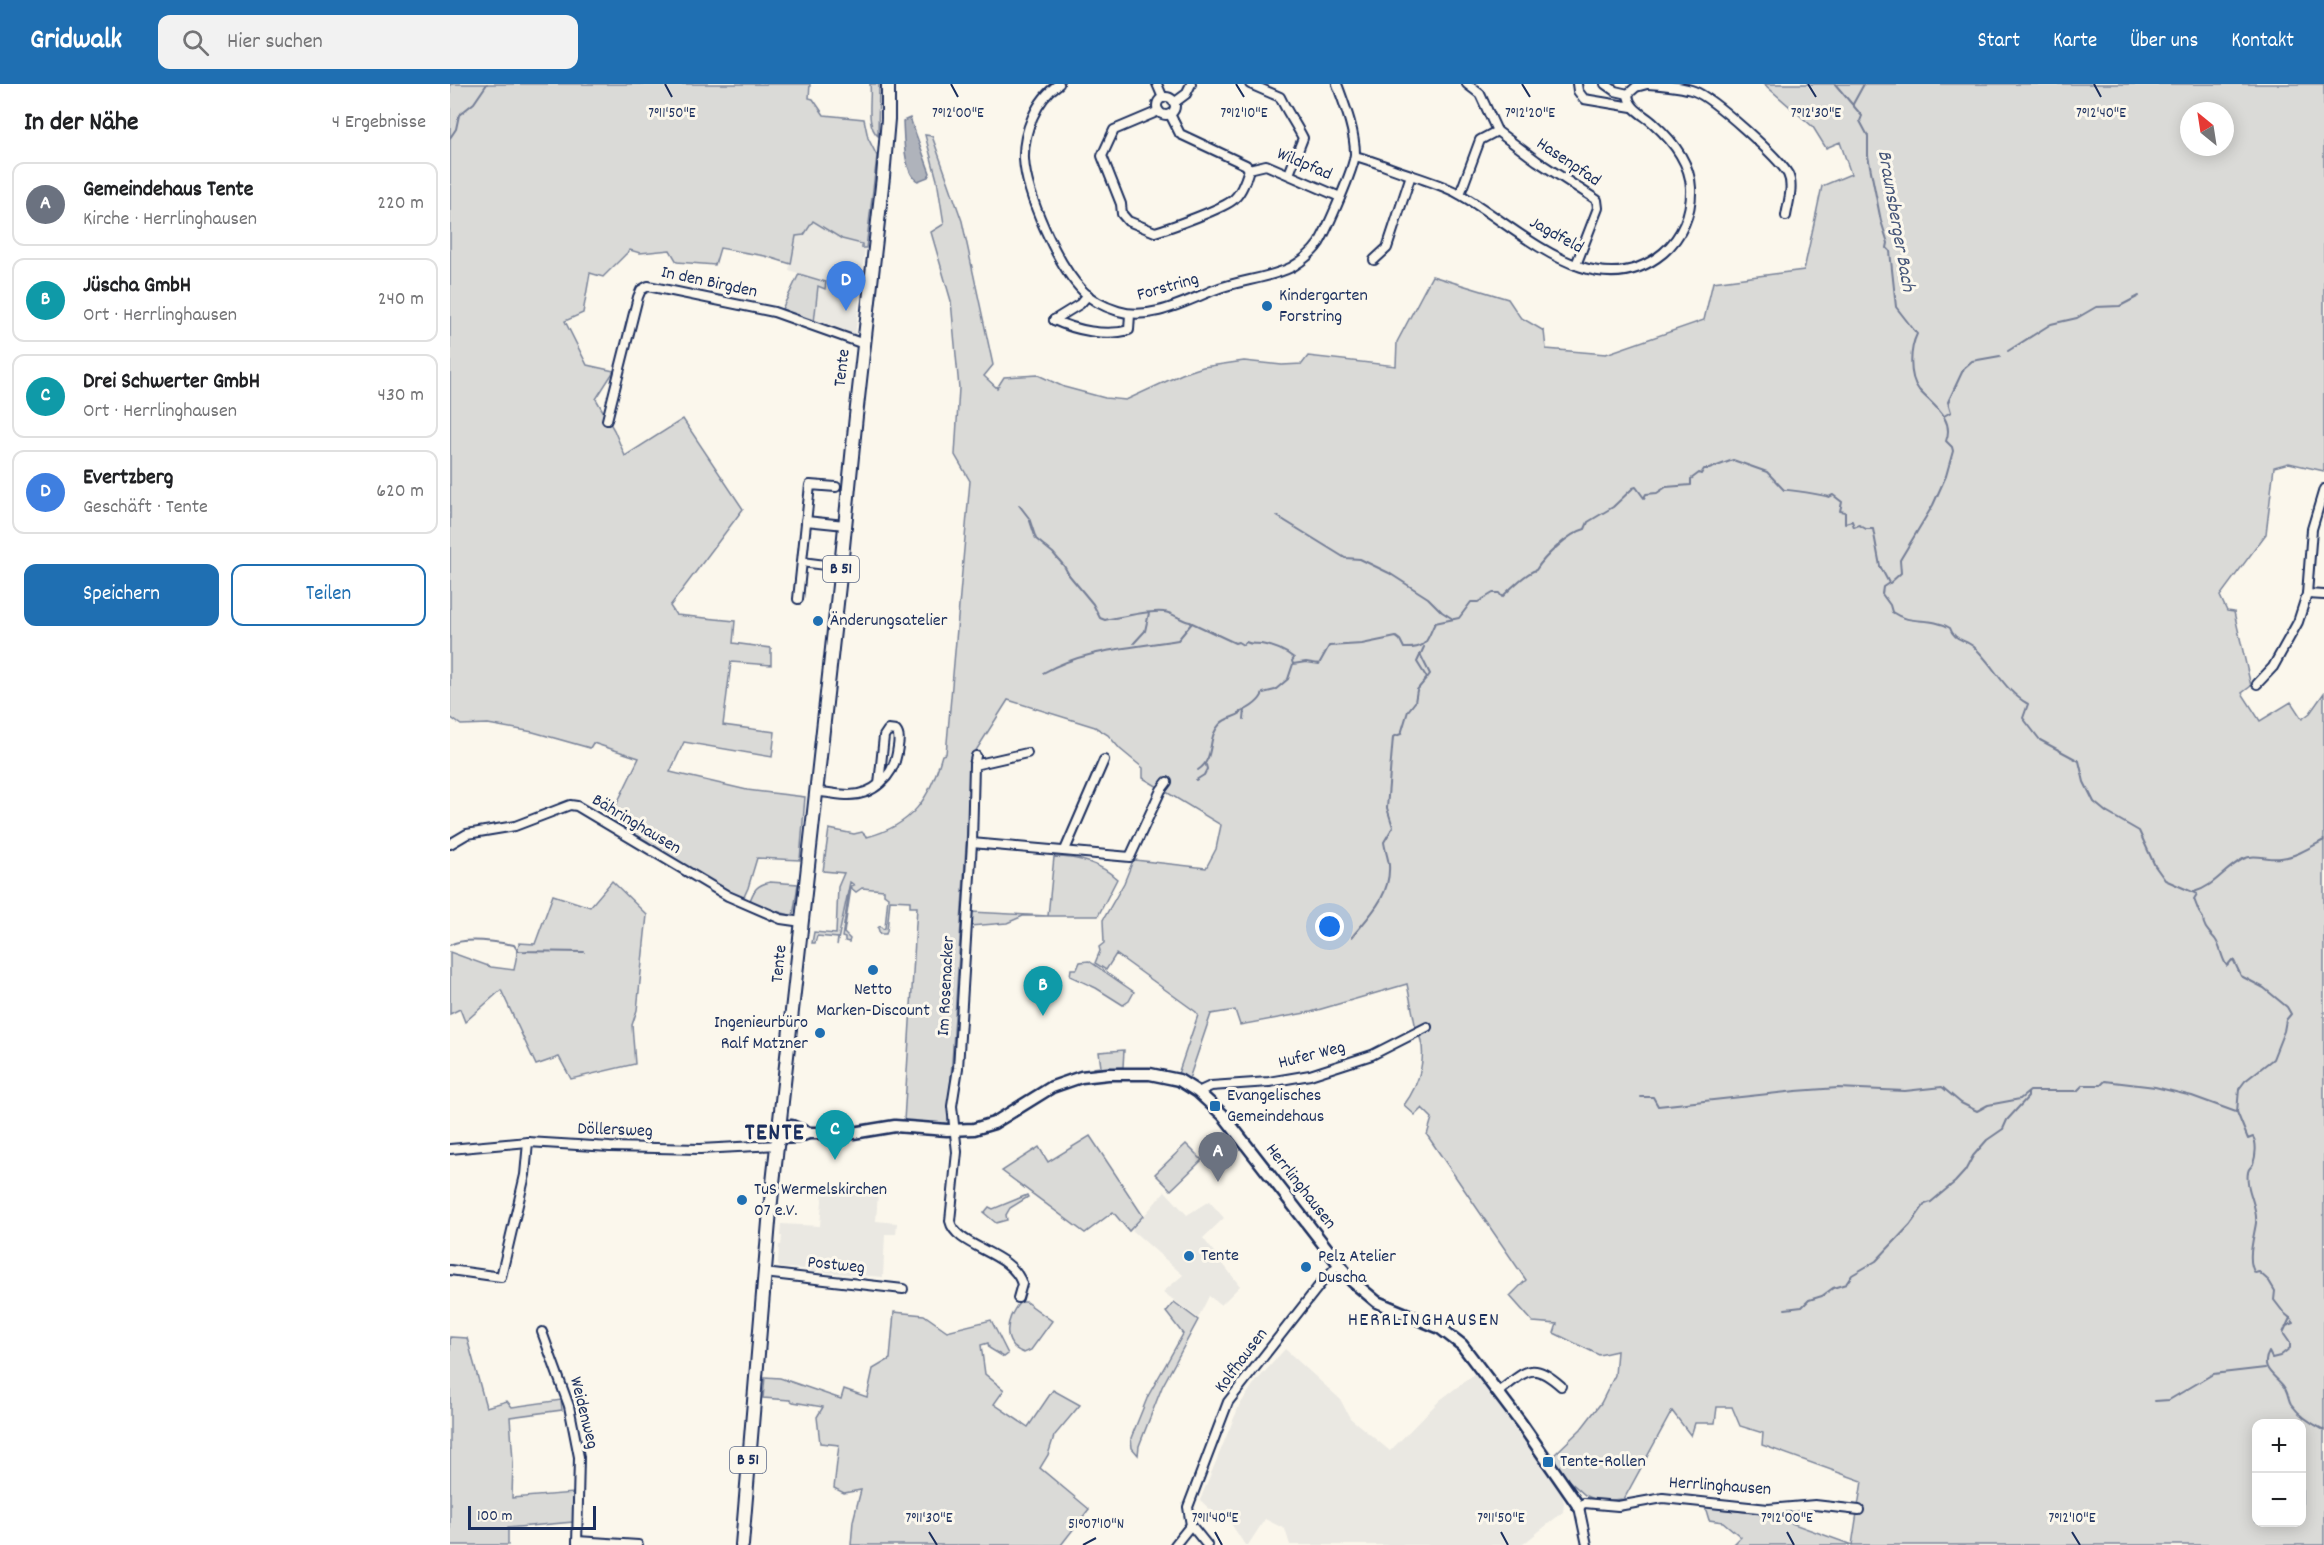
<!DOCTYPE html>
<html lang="de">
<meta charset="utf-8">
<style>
body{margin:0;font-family:Dekko,sans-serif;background:#f2f2f2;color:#202124}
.controls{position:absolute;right:18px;bottom:18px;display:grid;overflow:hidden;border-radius:12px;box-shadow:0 3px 15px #0003}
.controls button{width:54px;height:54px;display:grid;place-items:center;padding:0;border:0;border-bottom:2px solid #e0e0e0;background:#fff;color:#202124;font:30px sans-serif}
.compass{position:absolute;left:1730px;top:18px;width:54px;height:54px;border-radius:50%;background:#fff;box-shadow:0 3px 15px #0003;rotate:330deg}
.scale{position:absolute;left:18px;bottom:15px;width:128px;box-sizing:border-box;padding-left:6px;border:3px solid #1b2f5e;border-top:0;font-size:16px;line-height:21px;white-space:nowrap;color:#1b2f5e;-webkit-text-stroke:4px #fbf7ec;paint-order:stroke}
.you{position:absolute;left:880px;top:843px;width:21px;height:21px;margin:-15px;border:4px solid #fff;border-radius:50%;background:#1a73e8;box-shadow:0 0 0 9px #1a73e833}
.badge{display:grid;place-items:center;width:39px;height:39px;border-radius:50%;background:#1f6fb2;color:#fff;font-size:20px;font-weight:700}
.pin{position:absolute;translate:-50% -50px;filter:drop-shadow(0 2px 3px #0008)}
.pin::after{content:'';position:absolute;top:32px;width:21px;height:18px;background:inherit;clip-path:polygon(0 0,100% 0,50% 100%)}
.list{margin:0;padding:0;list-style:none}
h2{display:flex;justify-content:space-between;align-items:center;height:78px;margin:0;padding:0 24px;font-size:26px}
h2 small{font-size:20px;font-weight:400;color:#757577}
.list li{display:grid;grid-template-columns:39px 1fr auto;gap:18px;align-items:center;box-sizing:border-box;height:84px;margin:0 12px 12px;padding:0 12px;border:2px solid #e0e0e0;border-radius:12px}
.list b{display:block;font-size:22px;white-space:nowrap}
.list p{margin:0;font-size:20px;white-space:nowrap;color:#757577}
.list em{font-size:20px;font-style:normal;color:#757577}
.actions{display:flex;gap:12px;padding:18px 24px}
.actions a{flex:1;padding:14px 0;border:2px solid #1f6fb2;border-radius:12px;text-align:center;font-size:21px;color:#1f6fb2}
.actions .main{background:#1f6fb2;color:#fff}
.icon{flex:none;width:33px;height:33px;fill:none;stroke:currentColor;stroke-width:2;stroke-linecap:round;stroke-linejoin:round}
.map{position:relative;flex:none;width:1874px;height:1461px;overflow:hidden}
header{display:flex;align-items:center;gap:36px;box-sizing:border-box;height:84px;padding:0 30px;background:#1f6fb2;color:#fff}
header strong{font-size:28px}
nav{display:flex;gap:33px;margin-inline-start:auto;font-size:21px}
.search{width:420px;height:54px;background:#f2f2f2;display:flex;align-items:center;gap:15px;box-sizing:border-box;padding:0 21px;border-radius:12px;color:#757577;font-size:22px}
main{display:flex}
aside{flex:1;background:#fff}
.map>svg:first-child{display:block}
</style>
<header>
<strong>Gridwalk</strong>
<div class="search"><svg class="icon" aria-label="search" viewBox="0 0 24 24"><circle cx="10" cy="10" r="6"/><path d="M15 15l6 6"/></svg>Hier suchen</div>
<nav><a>Start</a><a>Karte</a><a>Über uns</a><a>Kontakt</a></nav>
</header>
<main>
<aside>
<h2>In der Nähe<small>4 Ergebnisse</small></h2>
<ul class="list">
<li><span class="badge" style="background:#6b7280">A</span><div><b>Gemeindehaus Tente</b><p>Kirche · Herrlinghausen</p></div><em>220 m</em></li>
<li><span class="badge" style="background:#0f9aa8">B</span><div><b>Jüscha GmbH</b><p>Ort · Herrlinghausen</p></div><em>240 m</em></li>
<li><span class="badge" style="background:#0f9aa8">C</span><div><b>Drei Schwerter GmbH</b><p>Ort · Herrlinghausen</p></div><em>430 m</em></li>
<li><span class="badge" style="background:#3f7fe0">D</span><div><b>Evertzberg</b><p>Geschäft · Tente</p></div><em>620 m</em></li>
</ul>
<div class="actions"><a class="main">Speichern</a><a>Teilen</a></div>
</aside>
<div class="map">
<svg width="1874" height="1461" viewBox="0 0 1874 1461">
<rect width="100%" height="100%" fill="#fbf7ec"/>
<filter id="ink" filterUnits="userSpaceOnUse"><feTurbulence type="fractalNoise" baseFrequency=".0167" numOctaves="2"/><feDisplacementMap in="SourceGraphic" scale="12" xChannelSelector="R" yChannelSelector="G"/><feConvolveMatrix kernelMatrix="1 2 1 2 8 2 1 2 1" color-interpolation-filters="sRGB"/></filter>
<g filter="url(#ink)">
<g fill="#eae8e2">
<polygon points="363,137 392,155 412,160 413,164 415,164 405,253 365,237 369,196 339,186 346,152 354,151"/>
<polygon points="373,1104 428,1109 426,1137 447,1139 446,1150 435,1150 433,1193 374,1188 374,1186 367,1185 367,1188 357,1187 357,1185 330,1184 328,1180 329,1161 331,1161 332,1152 330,1152 331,1140 370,1142"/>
<polygon points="715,1107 737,1131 759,1117 774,1134 753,1154 790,1202 771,1221 759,1212 748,1234 713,1208 733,1191 682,1146"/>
<polygon points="835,1265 890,1315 900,1334 940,1367 990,1316 1026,1289 1103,1395 1112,1410 1114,1419 1113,1428 1072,1461 840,1461 835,1445 815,1435 798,1461 795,1461 774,1429 765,1430 750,1416 789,1322 803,1301"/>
</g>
<g fill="#dadad7" stroke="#7a849a" stroke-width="1.5" fill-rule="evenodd">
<polygon points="0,0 360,0 359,14 363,15 374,31 414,35 418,54 427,72 416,164 412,164 412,160 392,155 363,137 354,151 346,152 341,180 315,172 270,164 265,181 227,178 220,166 190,169 180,166 153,193 140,189 133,229 115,237 137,281 164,287 146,315 164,346 175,372 233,335 293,425 220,522 226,531 285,537 283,559 321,564 321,581 281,578 273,641 325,648 322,673 234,658 220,688 297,706 355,713 350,776 307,774 298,804 293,815 248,792 197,757 159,736 189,674 143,659 140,664 83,648 38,640 11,641 0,633"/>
<path d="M420 0H429L428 52C415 41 422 15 420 0Z"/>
<path d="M1314 0H1874V387L1839 379 1824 383 1816 450 1770 512 1777 527 1784 528 1801 602 1792 609 1810 637 1841 618 1852 635 1860 629 1874 609V1461H1283L1291 1453 1273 1438 1259 1436 1255 1423 1319 1431 1402 1461 1412 1397 1312 1361 1313 1349 1290 1342 1282 1323H1267L1265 1339H1245L1241 1352 1222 1327 1174 1415 1148 1417 1135 1411 1117 1395 1104 1376 1105 1370 1131 1345 1151 1319 1165 1291 1167 1267 1149 1271 1104 1249 1107 1240 1083 1238 1060 1212 1076 1196 977 1051 982 1034 972 1024 965 1031 954 1021C969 1001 980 968 966 945L957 900 861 928 790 941 785 926 761 930 739 995 728 990 748 931 746 928 666 870 656 886 645 879 650 867 649 863 654 859 653 836 674 799 684 774 685 776 756 784 766 765 771 741 693 694V684L670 665 658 651 645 643 558 616 525 668 521 685 498 1040 454 1037 467 823H460V817L440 816 437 847 436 850H430L428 844 430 842 433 845 435 844 438 813 434 810V806L412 804 406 808 401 804 394 849 400 855 399 858 395 857V854L392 853 400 802 404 801 400 798 387 861 388 854 367 852 365 859H362L364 848 386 850 388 803 394 789 373 787 379 745 404 750 412 748 417 753C463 741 480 714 492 671L496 670 520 397 505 371 509 304 501 217 481 148 494 140 487 96 475 51 482 52 512 137 543 281 534 292 547 304 554 293 588 291 614 303 655 314 676 316 732 290 753 283 794 277 832 281 852 280 858 272 946 282 947 258 982 192 1058 215 1070 233 1094 247 1096 265 1156 270 1254 236 1263 198 1354 186 1372 102 1401 90 1390 58 1376 64 1363 43ZM1739 27H1775V63H1739ZM1806 1340H1852V1438H1806Z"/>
<polygon points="349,190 376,198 375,205 368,202 364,239 332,225"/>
<path d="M604 773C627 773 650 779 667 795L648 832H573L557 839 520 842 522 828 598 832Z"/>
<polygon points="162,797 197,831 187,926 182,941 185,980 121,995 109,973 86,981 51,906 15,938 10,925 0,930 0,868 41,883 64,886 69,859 85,860 103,811 140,823"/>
<path d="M320 798 348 800 343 832 299 819C304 806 306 801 320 798Z"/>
<polygon points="639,877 684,908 679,917 673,921 646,904 620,892 621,885 627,885 630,878"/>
<polygon points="674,966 673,983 643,986 643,984 651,983 649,968"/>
<polygon points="640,1052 693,1132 679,1147 663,1128 635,1149 552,1087 589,1063 598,1078"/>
<polygon points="736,1060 752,1076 721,1106 705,1090"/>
<polygon points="577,1111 578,1113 560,1124 556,1131 557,1136 546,1139 534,1129 539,1123 543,1125"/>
<path d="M570 1218H576L602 1237 581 1266 574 1269C550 1260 556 1234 570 1218Z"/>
<polygon points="724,1218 748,1236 712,1303 689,1362 688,1371 682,1364 681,1354 698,1312 733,1250 716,1228"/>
<polygon points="444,1228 474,1231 497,1247 541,1236 558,1270 554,1273 539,1264 538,1259 531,1261 535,1290 554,1306 544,1320 578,1343 603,1306 630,1321 604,1352 598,1371 590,1384 639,1425 611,1461 401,1461 403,1437 411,1406 394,1409 384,1404 389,1361 370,1359 367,1333 373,1323 343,1318 340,1316 313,1314 315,1293 330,1294 391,1315 394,1305 417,1313 423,1285 440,1275"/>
<polygon points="0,1253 17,1254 36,1323 57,1317 62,1323 111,1316 112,1326 60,1333 63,1377 62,1414 124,1409 123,1438 58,1444 58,1461 0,1461"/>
</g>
<path fill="#afb3bb" stroke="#747e96" stroke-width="1.5" d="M460 34 480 89 478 93 468 97C453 89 454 52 453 37Z"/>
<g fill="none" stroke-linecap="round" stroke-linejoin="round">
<g stroke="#747e96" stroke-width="2">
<path d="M1385 0 1412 32 1410 37 1418 52V72L1431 137 1438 159 1437 164 1440 167 1446 223 1467 250C1460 264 1458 292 1469 306 1482 321 1505 334 1496 357L1502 363 1503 367 1496 392 1483 421 1450 476 1451 489 1440 499"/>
<polyline points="1403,20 1414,0"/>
<polyline points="0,54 6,45 9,31 24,19 37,0"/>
<polyline points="1558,267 1601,240 1627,234 1646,223 1670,222 1689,212"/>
<polyline points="1494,332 1501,328 1498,318 1514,284 1522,277 1550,272"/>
<path d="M569 421 579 434 586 455 603 469 614 482 619 491 643 520 650 534 655 536C671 533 698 526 714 528 724 529 731 537 740 538L785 559 788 558 793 561 796 558C802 561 805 559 811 560 824 562 834 566 844 574L842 577 843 580"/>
<polyline points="827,432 895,474 910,475 939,489 978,514 992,528 1003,535"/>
<polyline points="684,559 695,547 699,529"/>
<polyline points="970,570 980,590 977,594"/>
<path d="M593 589C635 565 681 564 728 556L742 539"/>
<path d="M789 629C798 625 810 618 813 609L825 606 838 595 843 580 856 578 869 580 879 562 912 560 946 553 950 556 954 564C979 565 976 556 985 539L1009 534 1021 518H1028L1043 509H1049L1052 513C1059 506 1078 488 1086 486 1094 473 1119 449 1135 445L1138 438 1163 423 1183 404 1186 403 1194 414 1196 410 1207 409 1216 403 1241 401V395L1249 389 1251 390 1254 385H1259L1283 376 1317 388 1334 406C1338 405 1374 411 1379 413L1383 411 1392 418 1390 427 1395 428V439L1402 437 1404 443 1409 441 1416 445H1423L1430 482 1439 499 1433 503 1432 510 1440 521 1442 528C1462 542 1479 532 1500 544 1504 557 1515 555 1524 563 1544 581 1554 607 1578 620L1573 634 1590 656 1629 677 1634 698 1644 718 1656 728 1689 747 1705 782 1715 796 1747 810 1744 815 1749 828 1753 834C1753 843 1759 848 1765 855 1771 863 1771 874 1777 882L1782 876 1784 877 1791 892 1814 904 1837 923 1841 930 1836 936 1834 947 1823 975 1795 997 1789 1005 1787 1028 1798 1055 1803 1053C1807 1059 1806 1072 1803 1080 1801 1084 1799 1083 1798 1088 1795 1106 1808 1121 1806 1139 1804 1153 1796 1177 1805 1189L1809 1188 1819 1197 1825 1207 1824 1216 1834 1229 1840 1234"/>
<polyline points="794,635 795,626"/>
<path d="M748 686C766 674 756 654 770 640 776 633 784 634 791 629"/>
<polyline points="746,696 754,691 757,685 756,681"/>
<path d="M1744 808C1765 802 1774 785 1793 775 1805 769 1818 776 1831 774 1845 773 1861 763 1874 756"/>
<path d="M902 853C920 831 941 811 939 781 938 773 935 766 934 758L943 743 937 724 943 653 951 650 958 627 965 618 967 606 977 594 967 578 974 563"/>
<path d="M0 861C14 853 48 858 64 861L68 867 134 868"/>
<polyline points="1191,1013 1203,1013 1208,1022 1346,1007 1388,1004 1455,1007 1492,1003 1511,1019 1527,1027 1538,1021 1570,1015 1580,1007 1627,1007 1633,1001 1651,1001 1655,997 1705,1003 1742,1012 1786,1028"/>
<polyline points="1335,1225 1352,1223 1359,1216 1372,1212 1383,1204 1396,1200 1402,1191 1426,1177 1460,1141 1475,1120 1481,1118 1505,1098 1515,1087 1523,1072 1537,1056 1553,1045 1557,1036 1578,1013 1578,1009"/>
<path d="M1840 1234 1833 1249 1840 1259V1264L1830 1272 1822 1274 1819 1268C1809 1285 1825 1291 1834 1303 1838 1308 1838 1315 1841 1320 1849 1331 1862 1340 1874 1346"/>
<polyline points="1836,1242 1844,1239 1840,1234"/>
<polyline points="1705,1317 1719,1316 1763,1290 1815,1284"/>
</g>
<defs>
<g id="street">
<path d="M609 0C586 15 573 49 574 75 576 111 608 182 633 207 642 217 655 223 668 227 700 237 734 218 764 206 789 196 818 195 842 183 852 177 863 168 869 159 877 145 904 85 905 70 905 47 895 22 887 0"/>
<polyline points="707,0 713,14"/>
<path d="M800 0 830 13C837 28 846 40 853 54L839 90"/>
<polyline points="1017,0 1030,10 1047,47"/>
<polyline points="1127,0 1128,7 1134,15 1182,23"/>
<polyline points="1155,0 1165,7 1178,10"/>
<path d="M1198 0C1212 1 1231 2 1244 7 1263 14 1328 73 1338 90 1344 102 1338 119 1336 132"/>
<polyline points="1178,10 1186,3 1197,0"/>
<circle cx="716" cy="22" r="9"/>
<polyline points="724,19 736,10 741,0"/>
<path d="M709 27 664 46 652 72 671 120 672 130 678 137 705 148C719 144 775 124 784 115 792 108 796 95 799 85"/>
<polyline points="720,30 730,50 796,81 799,85"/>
<path d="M905 72C924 77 942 85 961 91 977 97 996 102 1011 111 1069 144 1145 225 1213 169 1232 153 1242 129 1241 104 1240 78 1222 56 1203 39 1193 30 1179 25 1178 10"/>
<polyline points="799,85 816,81 890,113"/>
<polyline points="1010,110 1030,56 1047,47 1087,77 1147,116 1148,124 1126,181"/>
<polyline points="924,176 937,164 961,91"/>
<path d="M604 236C625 246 656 253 679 246L680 230"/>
<polyline points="604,236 630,220 638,211"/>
<polyline points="157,336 188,213 191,206 198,202 324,228 414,260"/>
<polyline points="356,437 395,441"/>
<polyline points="352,478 391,483"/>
<polyline points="1857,510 1874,511"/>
<polyline points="348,515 360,401 386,403"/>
<polyline points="1807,600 1823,583 1848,538 1857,510 1862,445 1874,405"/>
<polyline points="526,672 524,681 577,669"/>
<path d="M524 681 522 759 508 984 502 1022 507 1068 500 1137C506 1164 562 1167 572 1200L568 1214"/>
<path d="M366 708C377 708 388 711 399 711 423 711 443 693 447 669 448 661 451 653 446 647L438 646 434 652 429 700"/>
<polyline points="522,759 680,773 711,706 717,698"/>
<polyline points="0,760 17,750 65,742 120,721 127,722 278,812 331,835 352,838"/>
<polyline points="615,766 654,676"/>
<polyline points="748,1008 761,1002 819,998 860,991 922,971 977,943"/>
<polyline points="0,1065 78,1058 160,1063 250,1065 328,1061"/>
<polyline points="0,1186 51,1193 75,1091 78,1058"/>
<polyline points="314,1189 453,1205"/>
<polyline points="92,1248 119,1322 129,1373 127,1461"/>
<path d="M1048 1308C1076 1288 1081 1275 1111 1302"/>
<polyline points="127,1457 188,1461"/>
<polyline points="725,1461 741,1441"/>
<polyline points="757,1461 741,1441 738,1423 778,1318 872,1198 889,1180"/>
<polyline points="1137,1461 1129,1423 1134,1419 1168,1422 1213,1414 1318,1425 1365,1421 1409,1426"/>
</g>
<g id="secondary">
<polyline points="331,1042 342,1042 358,1049"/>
<polyline points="329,1054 348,1053 358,1049 403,1049 445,1042 497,1046 524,1045 544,1039 602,1003 631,993 658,990 700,990 729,996 748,1008 773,1031 902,1197 927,1218 990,1244 1012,1261 1071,1339 1129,1423"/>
</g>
<polyline id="primary" points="292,1461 320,1126 391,483 406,332 433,93 438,35 438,0"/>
</defs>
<use href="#street" stroke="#1b2f5e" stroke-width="12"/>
<use href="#secondary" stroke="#1b2f5e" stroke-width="15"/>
<use href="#primary" stroke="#1b2f5e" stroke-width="16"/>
<use href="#street" stroke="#fbf7ec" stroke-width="8"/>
<use href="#secondary" stroke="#fbf7ec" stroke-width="10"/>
<use href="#primary" stroke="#fbf7ec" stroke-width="12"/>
</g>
</g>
<path fill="none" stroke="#1b2f5e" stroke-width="2" d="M215 0 222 13M501 0 508 13M786 0 794 13M1072 0 1080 13M1358 0 1366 13M1644 0 1651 13M479 1448 487 1461M765 1448 772 1461M1051 1448 1058 1461M1337 1448 1344 1461M1622 1448 1630 1461M633 1461 646 1454"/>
<g fill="#1f6fb2" stroke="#fbf7ec" stroke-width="2">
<circle cx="817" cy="222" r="6"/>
<circle cx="368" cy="537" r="6"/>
<circle cx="423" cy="886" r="6"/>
<circle cx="370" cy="949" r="6"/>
<rect x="759" y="1016" width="12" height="12" rx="3"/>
<circle cx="292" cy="1116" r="6"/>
<circle cx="739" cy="1172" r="6"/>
<circle cx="856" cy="1183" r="6"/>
<rect x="1092" y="1372" width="12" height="12" rx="3"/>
</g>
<g text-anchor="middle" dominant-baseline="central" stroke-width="6" stroke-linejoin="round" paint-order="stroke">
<g fill="#fbf7ec" stroke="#5e6b89" stroke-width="1.5">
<rect x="373" y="472" width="36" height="26" rx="4.5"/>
<rect x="280" y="1363" width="36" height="26" rx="4.5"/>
</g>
<g font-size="16" font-weight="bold" fill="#1b2f5e">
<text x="391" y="485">B 51</text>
<text x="298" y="1376">B 51</text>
</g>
<g font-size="18" fill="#1b2f5e" stroke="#fbf7ec">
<text transform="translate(1118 79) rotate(34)">Hasenpfad</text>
<text transform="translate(854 81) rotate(23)">Wildpfad</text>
<text transform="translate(1106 152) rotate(29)">Jagdfeld</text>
<text transform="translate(259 199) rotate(12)">In den Birgden</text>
<text transform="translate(718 204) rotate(-16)">Forstring</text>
<text transform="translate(393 284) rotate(-83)">Tente</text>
<text transform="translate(186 741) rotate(31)">Bähringhausen</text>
<text transform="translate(330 880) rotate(-84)">Tente</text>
<text transform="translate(497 902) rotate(-87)">Im Rosenacker</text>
<text transform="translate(862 972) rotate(-14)">Hufer Weg</text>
<text transform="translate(165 1047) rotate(2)">Döllersweg</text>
<text transform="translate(850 1103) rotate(52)">Herrlinghausen</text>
<text transform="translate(386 1182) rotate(6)">Postweg</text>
<text transform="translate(792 1277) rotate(-53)">Kolfhausen</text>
<text transform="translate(133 1329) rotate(76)">Weidenweg</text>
<text transform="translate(1270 1403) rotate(4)">Herrlinghausen</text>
</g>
<g font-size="18" fill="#1b2f5e" stroke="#fbf7ec" text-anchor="start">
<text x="829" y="212">Kindergarten<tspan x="829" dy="21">Forstring</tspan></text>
<text x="380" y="537">Änderungsatelier</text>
<text x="423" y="906" text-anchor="middle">Netto<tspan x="423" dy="21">Marken-Discount</tspan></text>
<text x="358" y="939" text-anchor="end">Ingenieurbüro<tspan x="358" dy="21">Ralf Matzner</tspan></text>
<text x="777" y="1012">Evangelisches<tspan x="777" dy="21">Gemeindehaus</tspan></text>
<text x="304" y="1106">TuS Wermelskirchen<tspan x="304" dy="21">07 e.V.</tspan></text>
<text x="751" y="1172">Tente</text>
<text x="868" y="1173">Pelz Atelier<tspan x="868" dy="21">Duscha</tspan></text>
<text x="1110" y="1378">Tente-Rollen</text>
</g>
<g font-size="20" font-style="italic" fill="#47577a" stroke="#fbf7ec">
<text transform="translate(1445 137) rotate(80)">Braunsberger Bach</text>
</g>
<g font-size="20" letter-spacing="1.5" fill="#1b2f5e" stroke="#fbf7ec">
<text x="974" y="1237">HERRLINGHAUSEN</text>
</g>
<g font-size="24" font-weight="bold" letter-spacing="1.5" fill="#1b2f5e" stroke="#fbf7ec">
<text x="325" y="1050">TENTE</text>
</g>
</g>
<g font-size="15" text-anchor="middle" fill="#1b2f5e" stroke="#fbf7ec" stroke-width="6" stroke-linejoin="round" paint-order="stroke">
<text x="222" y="33">7°11'50"E</text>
<text x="508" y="33">7°12'00"E</text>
<text x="794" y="33">7°12'10"E</text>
<text x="1080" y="33">7°12'20"E</text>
<text x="1651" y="33">7°12'40"E</text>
<text x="1366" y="33">7°12'30"E</text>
<text x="479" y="1438">7°11'30"E</text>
<text x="765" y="1438">7°11'40"E</text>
<text x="1051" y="1438">7°11'50"E</text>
<text x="1337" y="1438">7°12'00"E</text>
<text x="1622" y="1438">7°12'10"E</text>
<text x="646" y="1444">51°07'10"N</text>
</g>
</svg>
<div class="controls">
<button>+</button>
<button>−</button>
</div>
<svg class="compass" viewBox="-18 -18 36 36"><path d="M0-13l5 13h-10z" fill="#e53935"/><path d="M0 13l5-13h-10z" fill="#757577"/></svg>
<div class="scale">100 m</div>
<div class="you"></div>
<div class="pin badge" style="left:768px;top:1098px;background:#6b7280">A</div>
<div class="pin badge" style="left:593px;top:932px;background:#0f9aa8">B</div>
<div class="pin badge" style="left:385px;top:1076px;background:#0f9aa8">C</div>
<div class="pin badge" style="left:396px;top:227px;background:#3f7fe0">D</div>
</div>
</main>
